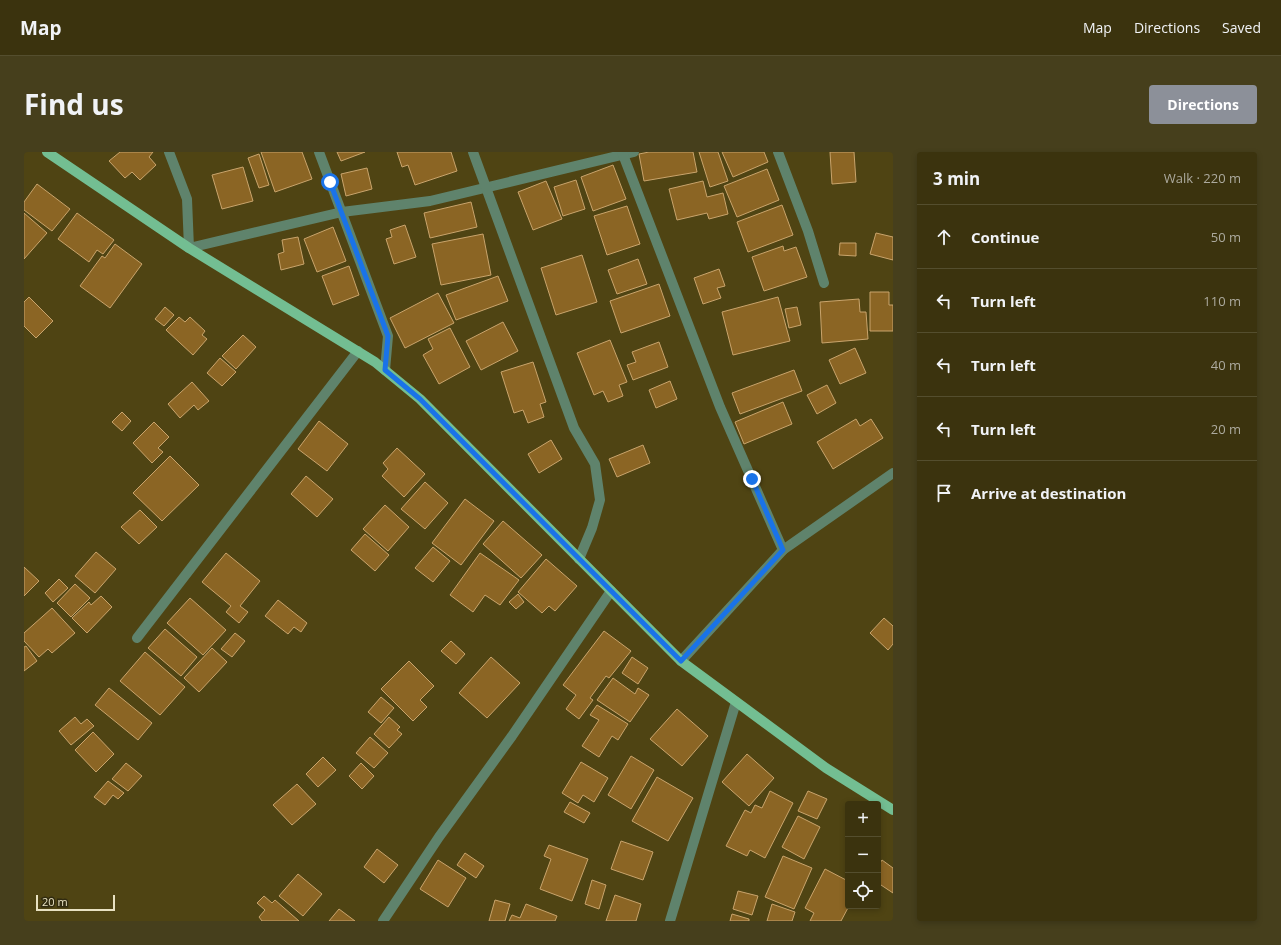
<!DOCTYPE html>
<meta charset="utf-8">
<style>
body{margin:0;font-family:"Open Sans",sans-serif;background:#463f1c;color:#f1f3f6}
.controls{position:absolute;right:12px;bottom:12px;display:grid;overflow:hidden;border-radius:4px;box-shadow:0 2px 6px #0003}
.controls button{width:36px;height:36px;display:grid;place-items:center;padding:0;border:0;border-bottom:1px solid #544e2e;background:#3b330e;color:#f1f3f6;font:20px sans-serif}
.scale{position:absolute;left:12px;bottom:10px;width:79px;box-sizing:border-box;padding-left:4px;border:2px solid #e8e1c1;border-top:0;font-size:11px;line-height:14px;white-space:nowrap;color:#e8e1c1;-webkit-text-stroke:3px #312b10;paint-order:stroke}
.stop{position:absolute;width:12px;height:12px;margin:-9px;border:3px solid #1a73e8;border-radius:50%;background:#fff}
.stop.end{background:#1a73e8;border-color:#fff;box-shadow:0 1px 4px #0008}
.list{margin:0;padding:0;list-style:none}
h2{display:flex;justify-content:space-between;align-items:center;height:52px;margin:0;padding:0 16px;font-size:17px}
h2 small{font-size:13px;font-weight:400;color:#acaa9e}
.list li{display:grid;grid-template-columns:26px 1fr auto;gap:12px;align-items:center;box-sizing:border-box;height:64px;padding:0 16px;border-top:1px solid #544e2e}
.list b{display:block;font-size:15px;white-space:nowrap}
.list em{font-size:13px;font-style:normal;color:#acaa9e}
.icon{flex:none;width:22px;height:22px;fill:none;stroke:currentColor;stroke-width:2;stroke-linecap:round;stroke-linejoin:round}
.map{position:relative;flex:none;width:869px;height:769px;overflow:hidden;border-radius:4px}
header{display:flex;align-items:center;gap:24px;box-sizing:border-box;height:56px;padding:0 20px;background:#3b330e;border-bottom:1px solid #544e2e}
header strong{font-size:19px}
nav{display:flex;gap:22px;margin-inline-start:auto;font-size:14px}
.intro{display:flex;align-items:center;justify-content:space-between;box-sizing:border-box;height:96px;padding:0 24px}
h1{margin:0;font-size:28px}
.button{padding:10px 18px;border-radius:4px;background:#8c9099;color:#fff;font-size:14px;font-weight:700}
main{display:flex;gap:24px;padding:0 24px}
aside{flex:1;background:#3b330e;border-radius:4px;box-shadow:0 2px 6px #0003}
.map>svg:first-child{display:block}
</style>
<header>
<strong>Map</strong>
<nav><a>Map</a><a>Directions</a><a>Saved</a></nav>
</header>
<div class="intro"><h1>Find us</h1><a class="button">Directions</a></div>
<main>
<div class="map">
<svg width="869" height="769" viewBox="0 0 869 769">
<rect width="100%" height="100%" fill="#4f4413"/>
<g fill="#8b6524" stroke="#c9a46c">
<polygon points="96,0 129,0 125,5 132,13 116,28 108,20 101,26 85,9"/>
<polygon points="237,0 278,0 288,27 251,40"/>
<polygon points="313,0 341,0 317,9"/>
<polygon points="373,0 427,0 433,19 391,33 384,13 378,15"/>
<polygon points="625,0 669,0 673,20 620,29 615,2"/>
<polygon points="675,0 694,0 704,29 686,35"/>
<polygon points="698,0 740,0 744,10 709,25"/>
<polygon points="806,0 830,0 832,30 808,32"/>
<polygon points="235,2 245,33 235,36 224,6"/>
<polygon points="589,13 602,47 569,59 557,25"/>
<polygon points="219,15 229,49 198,57 188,23"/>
<polygon points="343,16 348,37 322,44 317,22"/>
<polygon points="743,17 755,48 713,65 700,34"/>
<polygon points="552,28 561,57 539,64 530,35"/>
<polygon points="522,29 538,67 509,78 494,40"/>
<polygon points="679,29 683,45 699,41 704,62 685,67 683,61 653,68 645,37"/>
<polygon points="13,32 46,57 28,79 0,58 0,50"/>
<polygon points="447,50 453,75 406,86 400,61"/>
<polygon points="758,53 769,83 724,100 713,70"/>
<polygon points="603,54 616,92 583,103 570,64"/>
<polygon points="0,61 23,81 0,107"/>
<polygon points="53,61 90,88 79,102 73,98 65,110 34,87"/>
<polygon points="381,73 392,105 370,112 362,87 368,85 366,78"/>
<polygon points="309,75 322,109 293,120 280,87"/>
<polygon points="852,81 869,85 869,108 846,102"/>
<polygon points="459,82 467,123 417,133 408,92"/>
<polygon points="274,85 280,112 257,118 254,102 260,100 258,88"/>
<polygon points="816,91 832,91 832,104 815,103"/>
<polygon points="91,92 118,112 86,156 56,134 78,104 81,106"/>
<polygon points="759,94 760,99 772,95 783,125 740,139 728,105"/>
<polygon points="558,103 573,150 532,163 517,116"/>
<polygon points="614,107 623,132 593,142 584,118"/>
<polygon points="325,114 335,143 309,153 298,124"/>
<polygon points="695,117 701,134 693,136 697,146 679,152 670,126"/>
<polygon points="474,124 484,149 432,168 422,143"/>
<polygon points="635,132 646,164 597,181 586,149"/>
<polygon points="846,140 865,140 865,153 869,153 869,179 846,179"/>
<polygon points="414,141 430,171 381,196 366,166"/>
<polygon points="5,145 29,169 12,186 0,174 0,150"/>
<polygon points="754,145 766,189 709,203 698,160"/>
<polygon points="835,147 836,160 842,160 844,187 798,191 796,150"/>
<polygon points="141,155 150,163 140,174 131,167"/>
<polygon points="773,155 777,173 765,176 761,157"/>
<polygon points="155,165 161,170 166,165 181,179 178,183 183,187 169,203 142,178"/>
<polygon points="479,170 494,199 457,218 442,189"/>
<polygon points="426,176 446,215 415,232 399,203 409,197 404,187"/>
<polygon points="219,183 232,195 212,217 198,204"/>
<polygon points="586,188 603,230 595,233 599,244 584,250 579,239 570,243 553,201"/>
<polygon points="635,190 644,215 609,228 603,213 612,210 608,200"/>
<polygon points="831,196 842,221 816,232 805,208"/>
<polygon points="196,206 212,220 198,234 183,221"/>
<polygon points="509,210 522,250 516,252 520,265 504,271 499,258 490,261 477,220"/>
<polygon points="770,218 778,239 716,262 708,241"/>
<polygon points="646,229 653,247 632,256 625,238"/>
<polygon points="168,230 185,249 174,258 170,253 156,266 144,252"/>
<polygon points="803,233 812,251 793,262 783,243"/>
<polygon points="759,250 768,272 720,292 711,270"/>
<polygon points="98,260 107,269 98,279 88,270"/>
<polygon points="832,267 836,274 847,267 859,286 809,317 793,290"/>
<polygon points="295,269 324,292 303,319 274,297"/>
<polygon points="130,270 145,285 134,296 139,300 128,311 109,291"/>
<polygon points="527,288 538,307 515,321 504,302"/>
<polygon points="619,293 626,311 593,325 585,307"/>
<polygon points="373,296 401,322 380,345 358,324 364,317 359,311"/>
<polygon points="146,304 175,333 138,369 109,341"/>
<polygon points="282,324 309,347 293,365 267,342"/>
<polygon points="401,330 424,351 401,377 377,357"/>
<polygon points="441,347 470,369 437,413 408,391"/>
<polygon points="361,353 385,375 364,399 339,377"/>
<polygon points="116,358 133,375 115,392 97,375"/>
<polygon points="479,369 518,403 497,426 459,392"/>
<polygon points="341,382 365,403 351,419 327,398"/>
<polygon points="409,395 426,409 409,430 391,416"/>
<polygon points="72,400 92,417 71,441 51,424"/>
<polygon points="202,401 236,429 216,454 224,460 215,471 202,460 207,454 178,430"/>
<polygon points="456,401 495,428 476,453 461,443 449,460 426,443"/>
<polygon points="522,407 553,434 531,459 525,454 518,461 494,440"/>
<polygon points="0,415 15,429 0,444"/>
<polygon points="35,427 44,436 29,450 21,441"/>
<polygon points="51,432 66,446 47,465 33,451"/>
<polygon points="494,442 500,450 492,457 485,450"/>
<polygon points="77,444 88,455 63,481 48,466 65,450 67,453"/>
<polygon points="166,446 202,478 179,503 143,471"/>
<polygon points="254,448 283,471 277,480 270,475 264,482 241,464"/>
<polygon points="28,456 51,481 28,501 24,497 15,505 0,489 0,481"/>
<polygon points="860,466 869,474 869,492 864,498 846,481"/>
<polygon points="141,477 173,505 157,524 124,496"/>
<polygon points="580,479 607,499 585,526 582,524 566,546 569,548 555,567 542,557 552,543 539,533"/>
<polygon points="211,481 221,489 208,505 197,497"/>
<polygon points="427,489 441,502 432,512 417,499"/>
<polygon points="2,494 13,509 0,519 0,495"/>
<polygon points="188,496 203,510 175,540 160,526"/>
<polygon points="121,500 161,535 136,563 96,529"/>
<polygon points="467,505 496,531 463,566 435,541"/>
<polygon points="608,505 624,516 614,532 598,521"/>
<polygon points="385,509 410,534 396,548 403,555 389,569 357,537"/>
<polygon points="589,526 611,542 614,536 625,543 606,570 573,548"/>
<polygon points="85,536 128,571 114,588 71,553"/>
<polygon points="357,545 370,556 357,571 344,560"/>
<polygon points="573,553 604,572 594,588 588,584 575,605 558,594 575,568 566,563"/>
<polygon points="653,557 684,584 658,614 626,587"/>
<polygon points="51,565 57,572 63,567 70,574 47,593 35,579"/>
<polygon points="365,565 376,575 373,578 378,582 365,596 350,582"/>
<polygon points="69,580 90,602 72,620 51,598"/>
<polygon points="346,585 364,601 350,616 332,601"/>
<polygon points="723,602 750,626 725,654 698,630"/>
<polygon points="607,604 630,618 607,657 584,643"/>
<polygon points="299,605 312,618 294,635 282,622"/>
<polygon points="557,610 584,626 570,650 559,643 554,651 538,641"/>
<polygon points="102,611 118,624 104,639 88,627"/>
<polygon points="337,611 350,624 338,637 325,624"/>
<polygon points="633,625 669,646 644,689 608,669"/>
<polygon points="84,629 100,641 94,647 89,643 81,653 70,645"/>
<polygon points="273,632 292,652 268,673 249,653"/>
<polygon points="746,639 769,651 741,706 726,698 723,704 702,694 721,658 727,661 731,653 738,656"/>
<polygon points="784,639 803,647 793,667 774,659"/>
<polygon points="546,650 566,661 560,671 540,660"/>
<polygon points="774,664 796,675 780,707 758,695"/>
<polygon points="597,689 629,700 619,728 587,717"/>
<polygon points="525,693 564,707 548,749 516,737 527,707 520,704"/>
<polygon points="353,697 374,713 360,731 340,715"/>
<polygon points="441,701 460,714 452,726 433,713"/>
<polygon points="759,704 788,716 770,757 741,745"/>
<polygon points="414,708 442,726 424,755 396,737"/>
<polygon points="858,708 869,716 869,741 854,731 854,714"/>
<polygon points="801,717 824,729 824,754 825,754 817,769 786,769 790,761 781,756"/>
<polygon points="274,722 298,742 279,764 255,744"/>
<polygon points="568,728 582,733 575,757 561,752"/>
<polygon points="714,739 734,744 728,763 709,757"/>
<polygon points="591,743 617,752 612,769 582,769"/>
<polygon points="240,744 248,751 251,748 275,769 238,769 235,765 241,758 233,751"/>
<polygon points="471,748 486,752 481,769 465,769"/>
<polygon points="502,752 533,764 531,769 485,769 488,763 496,766"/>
<polygon points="748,752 771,760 768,769 743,769"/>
<polygon points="315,757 331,769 305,769"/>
<polygon points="708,762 725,767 725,769 706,769"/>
</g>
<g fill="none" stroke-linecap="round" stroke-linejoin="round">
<g stroke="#5f836c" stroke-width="10">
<polyline points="145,0 163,47 165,96 318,60 406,49 610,0"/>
<polyline points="295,0 364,184 361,218"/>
<polyline points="449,0 550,276 571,312 576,348 568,376 555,407"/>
<polyline points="598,0 696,255 759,398"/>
<polyline points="754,0 784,79 800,131"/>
<polyline points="113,486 334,199"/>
<polyline points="657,509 759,398 869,321"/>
<polyline points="359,769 415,685 488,584 587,439"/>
<polyline points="646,769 712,550"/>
</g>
<polyline stroke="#73be92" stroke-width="10" points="23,0 165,96 351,210 396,247 657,509 802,616 869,658"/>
</g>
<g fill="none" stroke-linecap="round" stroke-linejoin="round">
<polyline stroke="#1a73e8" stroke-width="5" points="306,30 364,184 361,218 396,247 657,509 759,398 728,327"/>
</g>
</svg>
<div class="controls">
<button>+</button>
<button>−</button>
<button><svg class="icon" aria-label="locate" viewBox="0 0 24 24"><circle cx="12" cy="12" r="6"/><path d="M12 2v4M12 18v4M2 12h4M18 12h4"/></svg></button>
</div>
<div class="scale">20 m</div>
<div class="stop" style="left:306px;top:30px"></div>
<div class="stop end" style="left:728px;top:327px"></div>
</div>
<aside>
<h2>3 min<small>Walk · 220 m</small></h2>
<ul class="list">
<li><svg class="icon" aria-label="ahead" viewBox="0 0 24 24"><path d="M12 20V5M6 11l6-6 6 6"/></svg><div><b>Continue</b></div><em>50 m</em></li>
<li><svg class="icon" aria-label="left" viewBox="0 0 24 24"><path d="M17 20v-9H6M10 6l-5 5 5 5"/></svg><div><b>Turn left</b></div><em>110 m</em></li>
<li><svg class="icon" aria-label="left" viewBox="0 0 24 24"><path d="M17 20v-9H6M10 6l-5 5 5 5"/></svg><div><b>Turn left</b></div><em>40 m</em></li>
<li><svg class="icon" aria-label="left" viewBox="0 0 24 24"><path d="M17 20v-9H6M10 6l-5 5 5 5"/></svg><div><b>Turn left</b></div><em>20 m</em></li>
<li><svg class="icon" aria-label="arrive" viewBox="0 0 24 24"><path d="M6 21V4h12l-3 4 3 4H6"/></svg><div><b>Arrive at destination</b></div></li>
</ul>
</aside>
</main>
